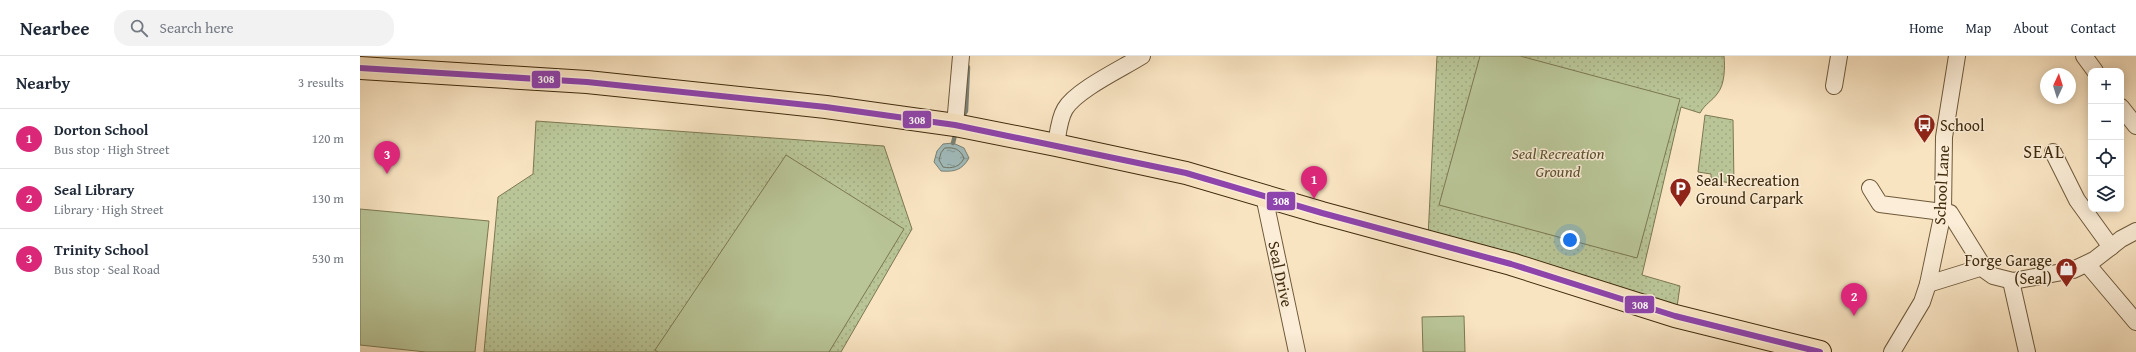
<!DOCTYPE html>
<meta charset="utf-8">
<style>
body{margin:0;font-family:"Gentium Book Plus",serif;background:#f2f2f3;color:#1f2937}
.controls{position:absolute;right:12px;top:12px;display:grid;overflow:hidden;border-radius:8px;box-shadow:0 2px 10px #0003}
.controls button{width:36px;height:36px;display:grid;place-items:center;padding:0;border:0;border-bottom:1px solid #e0e1e3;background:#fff;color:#1f2937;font:20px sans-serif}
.compass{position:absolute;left:1680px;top:12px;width:36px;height:36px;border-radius:50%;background:#fff;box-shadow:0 2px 10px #0003;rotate:4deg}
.you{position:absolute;left:1210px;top:184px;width:14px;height:14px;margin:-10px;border:3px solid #fff;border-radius:50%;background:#1a73e8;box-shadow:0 0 0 6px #1a73e833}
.badge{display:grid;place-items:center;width:26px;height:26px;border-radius:50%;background:#db2777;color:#fff;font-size:13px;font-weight:700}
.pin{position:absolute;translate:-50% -33px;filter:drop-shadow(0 1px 2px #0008)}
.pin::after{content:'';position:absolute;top:21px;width:14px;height:12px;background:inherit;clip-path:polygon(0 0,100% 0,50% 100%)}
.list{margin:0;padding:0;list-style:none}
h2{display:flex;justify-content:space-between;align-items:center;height:52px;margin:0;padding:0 16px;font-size:17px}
h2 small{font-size:13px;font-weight:400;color:#747a83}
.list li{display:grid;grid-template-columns:26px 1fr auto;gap:12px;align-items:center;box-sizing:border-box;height:60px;padding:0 16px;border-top:1px solid #e0e1e3}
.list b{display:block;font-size:15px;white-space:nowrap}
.list p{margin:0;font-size:13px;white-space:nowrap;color:#747a83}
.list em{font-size:13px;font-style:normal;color:#747a83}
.icon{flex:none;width:22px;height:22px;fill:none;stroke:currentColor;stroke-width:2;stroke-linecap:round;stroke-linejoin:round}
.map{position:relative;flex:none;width:1776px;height:296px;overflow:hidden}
header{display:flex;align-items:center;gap:24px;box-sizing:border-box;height:56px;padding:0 20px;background:#fff;border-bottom:1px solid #e0e1e3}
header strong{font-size:19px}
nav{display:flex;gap:22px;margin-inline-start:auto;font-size:14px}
.search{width:280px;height:36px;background:#f2f2f3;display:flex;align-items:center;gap:10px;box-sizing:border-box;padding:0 14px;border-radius:16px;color:#747a83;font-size:15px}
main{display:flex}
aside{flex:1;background:#fff}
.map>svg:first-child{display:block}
</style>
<header>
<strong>Nearbee</strong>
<div class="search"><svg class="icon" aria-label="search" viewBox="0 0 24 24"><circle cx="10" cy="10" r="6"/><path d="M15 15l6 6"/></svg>Search here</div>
<nav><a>Home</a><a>Map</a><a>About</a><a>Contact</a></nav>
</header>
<main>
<aside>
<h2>Nearby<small>3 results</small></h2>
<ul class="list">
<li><span class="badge">1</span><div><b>Dorton School</b><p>Bus stop · High Street</p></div><em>120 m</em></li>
<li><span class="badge">2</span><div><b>Seal Library</b><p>Library · High Street</p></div><em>130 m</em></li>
<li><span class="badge">3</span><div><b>Trinity School</b><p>Bus stop · Seal Road</p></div><em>530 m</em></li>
</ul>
</aside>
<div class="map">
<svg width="1776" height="296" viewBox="0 0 1776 296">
<defs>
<pattern id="park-dots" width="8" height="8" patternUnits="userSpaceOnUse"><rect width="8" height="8" fill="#b9c597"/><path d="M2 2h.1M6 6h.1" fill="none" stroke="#a0a981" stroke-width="1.8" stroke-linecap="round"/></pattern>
<pattern id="water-ripples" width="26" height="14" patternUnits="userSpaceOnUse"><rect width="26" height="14" fill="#a1bcbc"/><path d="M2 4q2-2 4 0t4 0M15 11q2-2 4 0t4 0" fill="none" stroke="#859997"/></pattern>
</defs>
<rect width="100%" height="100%" fill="#f9e4c2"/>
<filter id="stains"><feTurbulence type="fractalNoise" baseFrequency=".005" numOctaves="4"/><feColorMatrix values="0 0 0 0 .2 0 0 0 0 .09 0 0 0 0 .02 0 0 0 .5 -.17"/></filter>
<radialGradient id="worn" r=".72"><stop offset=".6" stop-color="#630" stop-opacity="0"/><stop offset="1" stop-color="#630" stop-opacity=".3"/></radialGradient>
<g fill="url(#park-dots)" stroke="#7c7852">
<path d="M1077 0H1364C1365 11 1365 29 1357 38 1352 45 1345 48 1340 57L1321 51 1282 219 1320 230 1317 251 1068 181Z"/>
<polygon points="1345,59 1373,64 1374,128 1351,123 1351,118 1338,116"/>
<polygon points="176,65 524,90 552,173 481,296 124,296 138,141 173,118"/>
</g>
<g fill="#b9c597" stroke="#7c7852">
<polygon points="1120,0 1160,0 1320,43 1277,202 1079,149"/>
<polygon points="426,99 544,173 469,296 298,296 295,294"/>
<polygon points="0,153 129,165 115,296 66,296 0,289"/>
<polygon points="1104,260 1105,296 1063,296 1062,261"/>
</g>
<path fill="url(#water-ripples)" stroke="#7a8276" d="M593 87 604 92 609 102C602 114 595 116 581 115L574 106 577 95 583 88Z"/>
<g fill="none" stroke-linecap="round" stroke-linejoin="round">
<path stroke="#707464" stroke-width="1" d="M585 92C594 91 600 93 604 102 600 111 592 113 583 111L579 104 581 97Z"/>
<g stroke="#7a8276" stroke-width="4.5">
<polyline points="601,63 606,55 608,11"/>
<polyline points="593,87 596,75"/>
</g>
<defs>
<g id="minor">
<polyline points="1724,0 1735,15"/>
<polyline points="1474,30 1479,0"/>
<polyline points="1761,51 1776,70"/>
<polyline points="595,69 601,0"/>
<path d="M696 89C698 77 699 63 705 53 716 34 763 12 782 0"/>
<polyline points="1693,96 1717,144 1751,191"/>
<polyline points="1510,132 1520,148 1590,157 1626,215 1633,220 1653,225 1713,214 1734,204 1761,183 1776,175"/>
<polyline points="904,140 937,296"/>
<polyline points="1727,208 1776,266"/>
<polyline points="1651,225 1667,296"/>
<polyline points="1568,228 1623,211"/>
<polyline points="1532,296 1562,246 1568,228 1583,156 1584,81 1597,0"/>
</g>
<polyline id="trunk" points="0,12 227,26 466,51 595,69 696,89 826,117 962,157 1151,208 1315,260 1460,296"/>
</defs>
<use href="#minor" stroke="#6e593a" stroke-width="18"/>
<use href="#trunk" stroke="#402b0d" stroke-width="24"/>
<use href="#minor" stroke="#fbedd7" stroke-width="16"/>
<use href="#trunk" stroke="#f9e4c2" stroke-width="22"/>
<defs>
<polyline id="bus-1" points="0,12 227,26 466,51 595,69 826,117 962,157 1151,208 1315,260 1460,296"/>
</defs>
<use href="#bus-1" stroke="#fbedd7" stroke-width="9"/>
<use href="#bus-1" stroke="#8e44ad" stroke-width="6"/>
</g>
<defs>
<symbol id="bus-pin" viewBox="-11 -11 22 30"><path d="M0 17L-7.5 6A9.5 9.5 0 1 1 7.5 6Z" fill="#8f2418" stroke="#fbedd7"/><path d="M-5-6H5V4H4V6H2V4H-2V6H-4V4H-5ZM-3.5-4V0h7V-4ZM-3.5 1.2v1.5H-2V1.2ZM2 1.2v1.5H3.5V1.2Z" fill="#fff"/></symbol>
<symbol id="parking-pin" viewBox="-11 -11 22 30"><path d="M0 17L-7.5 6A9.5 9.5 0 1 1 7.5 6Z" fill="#8f2418" stroke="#fbedd7"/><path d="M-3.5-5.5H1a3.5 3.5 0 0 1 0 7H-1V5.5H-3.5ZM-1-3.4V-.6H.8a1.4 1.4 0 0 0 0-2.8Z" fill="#fff"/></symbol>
<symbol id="shop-pin" viewBox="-11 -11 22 30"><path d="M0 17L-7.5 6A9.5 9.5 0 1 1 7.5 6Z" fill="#8f2418" stroke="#fbedd7"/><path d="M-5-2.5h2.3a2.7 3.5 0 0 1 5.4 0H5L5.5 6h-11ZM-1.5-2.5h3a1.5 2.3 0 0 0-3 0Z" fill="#fff"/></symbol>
</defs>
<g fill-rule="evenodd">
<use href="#bus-pin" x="1552" y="56" width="25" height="34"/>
<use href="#parking-pin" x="1308" y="120" width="25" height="34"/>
<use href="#shop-pin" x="1694" y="200" width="25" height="34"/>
</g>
<g text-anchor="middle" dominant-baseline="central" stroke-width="3" stroke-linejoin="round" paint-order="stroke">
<g font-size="16" fill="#402b0d" stroke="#fbedd7" text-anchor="start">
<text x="1580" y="69">School</text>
<text x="1336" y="124">Seal Recreation<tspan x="1336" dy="18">Ground Carpark</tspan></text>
<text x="1692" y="204" text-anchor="end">Forge Garage<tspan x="1692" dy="18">(Seal)</tspan></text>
</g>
<g font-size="16" font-style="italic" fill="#5e5230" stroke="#fbedd7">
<text x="1198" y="97">Seal Recreation<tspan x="1198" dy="18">Ground</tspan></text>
</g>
<g font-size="16" fill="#402b0d" stroke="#fbedd7">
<text transform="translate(1581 129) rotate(-87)">School Lane</text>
<text transform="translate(921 218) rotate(78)">Seal Drive</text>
</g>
<g font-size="18" letter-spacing="1" fill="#402b0d" stroke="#fbedd7">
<text x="1684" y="95">SEAL</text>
</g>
</g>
<g stroke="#fbedd7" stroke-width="1.5">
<rect x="171" y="14" width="30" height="19" rx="4" fill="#8e44ad"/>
<rect x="542" y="54" width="30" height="19" rx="4" fill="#8e44ad"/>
<rect x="906" y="135" width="30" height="20" rx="4" fill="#8e44ad"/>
<rect x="1264" y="239" width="31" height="19" rx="4" fill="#8e44ad"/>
</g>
<g font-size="11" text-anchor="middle" font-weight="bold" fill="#fff">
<text x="186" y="27">308</text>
<text x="557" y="68">308</text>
<text x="921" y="149">308</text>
<text x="1280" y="253">308</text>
</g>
<rect width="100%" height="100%" filter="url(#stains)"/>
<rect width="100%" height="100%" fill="url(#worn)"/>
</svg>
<div class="controls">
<button>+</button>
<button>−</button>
<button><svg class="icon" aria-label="locate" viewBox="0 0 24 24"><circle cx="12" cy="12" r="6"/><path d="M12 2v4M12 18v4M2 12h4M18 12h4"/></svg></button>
<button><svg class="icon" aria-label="layers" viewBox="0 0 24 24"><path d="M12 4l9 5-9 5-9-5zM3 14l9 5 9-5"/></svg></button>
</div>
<svg class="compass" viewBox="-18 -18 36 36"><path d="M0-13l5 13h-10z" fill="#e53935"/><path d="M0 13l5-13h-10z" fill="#747a83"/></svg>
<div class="you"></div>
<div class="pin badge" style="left:954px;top:143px">1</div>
<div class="pin badge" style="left:1494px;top:260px">2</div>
<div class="pin badge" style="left:27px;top:118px">3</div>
</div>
</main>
